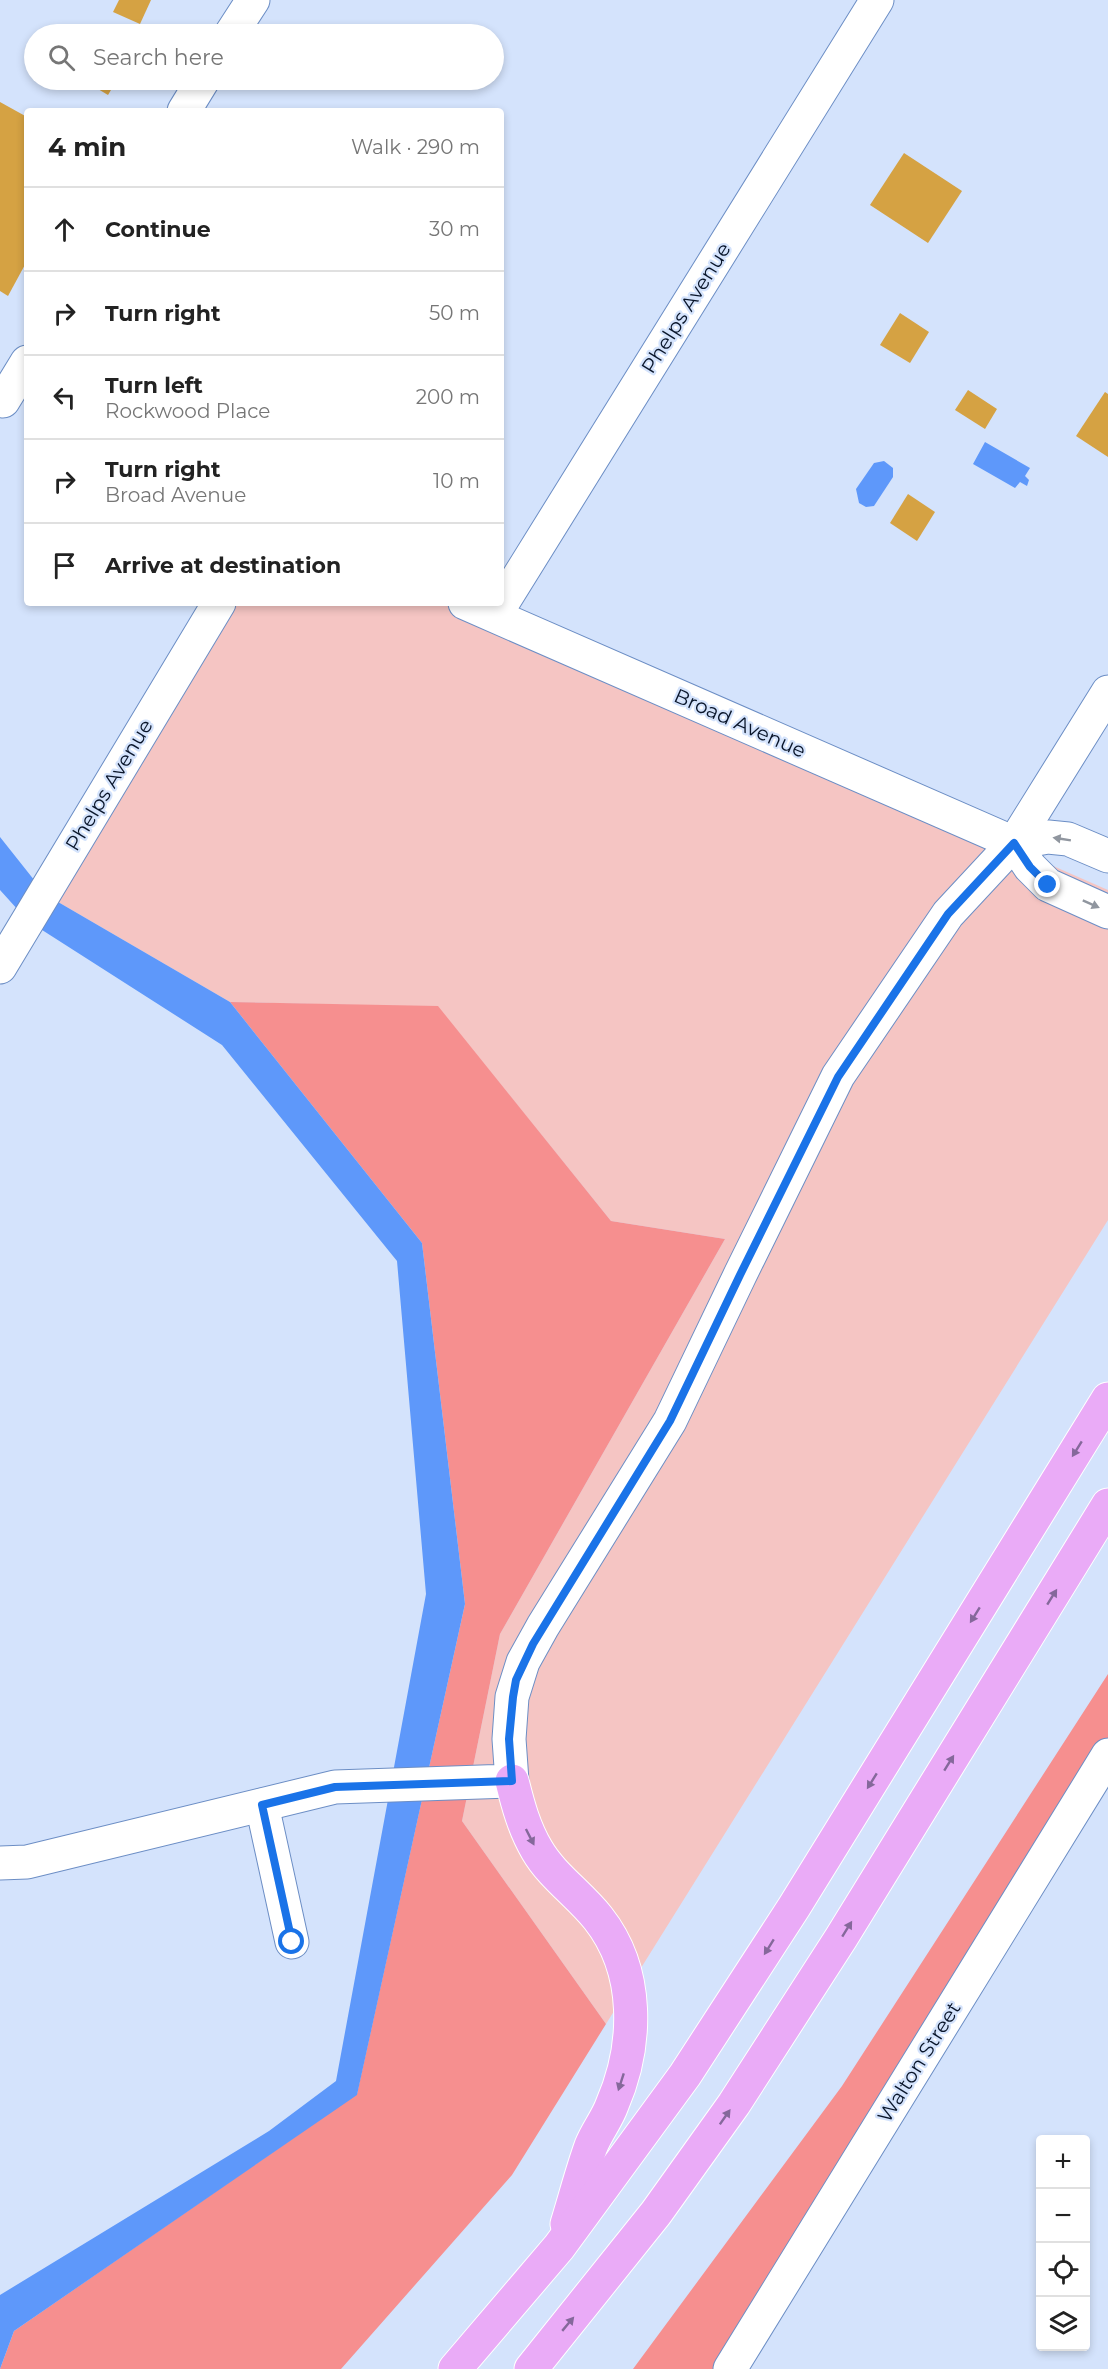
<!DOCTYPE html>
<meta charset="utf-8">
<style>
body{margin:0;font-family:Montserrat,sans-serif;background:#f6f6f6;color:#222}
.controls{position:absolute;right:18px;bottom:18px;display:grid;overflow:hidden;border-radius:6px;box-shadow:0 3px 9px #0003}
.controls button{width:54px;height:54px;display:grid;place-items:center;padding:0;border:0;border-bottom:2px solid #e0e0e0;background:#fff;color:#222;font:30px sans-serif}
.stop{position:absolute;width:18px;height:18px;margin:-14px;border:4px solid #1a73e8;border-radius:50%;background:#fff}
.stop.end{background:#1a73e8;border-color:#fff;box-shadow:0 2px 6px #0008}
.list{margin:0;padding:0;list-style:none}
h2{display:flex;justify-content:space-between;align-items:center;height:78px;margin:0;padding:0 24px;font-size:26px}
h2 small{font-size:20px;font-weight:400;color:#767676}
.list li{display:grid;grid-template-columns:39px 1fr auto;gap:18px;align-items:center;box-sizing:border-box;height:84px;padding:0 24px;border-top:2px solid #e0e0e0}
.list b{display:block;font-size:22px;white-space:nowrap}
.list p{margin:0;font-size:20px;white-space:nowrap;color:#767676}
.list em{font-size:20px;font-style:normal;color:#767676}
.icon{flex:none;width:33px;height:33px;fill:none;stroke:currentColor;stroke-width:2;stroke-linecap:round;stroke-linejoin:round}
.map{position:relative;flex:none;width:1108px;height:2369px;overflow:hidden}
.search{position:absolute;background:#fff;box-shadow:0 3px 9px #0003;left:24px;top:24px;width:480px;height:66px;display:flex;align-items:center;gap:15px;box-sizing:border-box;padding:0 21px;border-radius:33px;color:#767676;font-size:22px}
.panel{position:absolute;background:#fff;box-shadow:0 3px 9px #0003;left:24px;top:108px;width:480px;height:498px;border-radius:6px}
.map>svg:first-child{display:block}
</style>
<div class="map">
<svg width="1108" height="2369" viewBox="0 0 1108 2369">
<rect width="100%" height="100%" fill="#d4e3fc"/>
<polygon fill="#f5c5c3" points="219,603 452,603 1108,890 1108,1220 606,2024 462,1821 500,1634 725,1239 611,1221 438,1007 230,1002 46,895"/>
<g fill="#f68f8f">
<polygon points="230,1002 438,1006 611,1221 725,1239 500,1634 462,1821 606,2024 512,2175 341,2369 0,2369 14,2331 357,2094 465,1604 422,1243"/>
<polygon points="1108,1674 1108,1751 726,2369 633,2369 842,2086"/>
</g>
<g fill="#5e98fa">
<polygon points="985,442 1030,468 1025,476 1029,480 1027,486 1020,482 1015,488 973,464"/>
<polygon points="884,461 893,468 893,477 874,506 866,507 859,503 856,489 874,463"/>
<polygon points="0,837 46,895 230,1002 422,1243 465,1604 357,2095 14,2331 0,2369 0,2295 269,2131 336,2081 426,1594 397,1261 222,1045 28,921 0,890"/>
</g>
<g fill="#d5a243">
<polygon points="119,0 151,0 140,24 113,12"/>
<polygon points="80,24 97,34 73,34"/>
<polygon points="83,80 117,80 108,95"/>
<polygon points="0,102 27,117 27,261 8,296 0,291"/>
<polygon points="904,153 962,191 928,243 870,205"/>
<polygon points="900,313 929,332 910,363 880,345"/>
<polygon points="968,390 997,409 985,429 955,410"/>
<polygon points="1105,392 1108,394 1108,457 1076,436"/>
<polygon points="908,494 935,512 917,541 890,523"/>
</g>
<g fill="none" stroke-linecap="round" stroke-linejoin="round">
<defs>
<g id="minor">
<polyline points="231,34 253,0"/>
<polyline points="184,111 203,80"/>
<polyline points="3,401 27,362"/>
<polyline points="465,603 1014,843 1030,867 1048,885 1108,912"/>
<polyline points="495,615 877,0"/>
<polyline points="1014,843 1048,837 1068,839 1108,856"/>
<polyline points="0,967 219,603"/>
<polyline points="262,1805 292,1942"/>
<polyline points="0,1863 27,1862 335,1787 512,1781 509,1739 512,1697 523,1662 543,1626 670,1421 740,1275 838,1076 948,914 1014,843 1108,692"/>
<polyline points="730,2369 1108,1755"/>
</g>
<g id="highway">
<path d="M512 1781C518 1805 524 1828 537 1850 552 1876 579 1894 598 1918 640 1971 638 2045 612 2105 607 2119 597 2131 591 2146 582 2171 575 2198 567 2224"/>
<polyline points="455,2369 559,2247 685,2075 794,1907 1108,1399"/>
<polyline points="531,2369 656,2213 734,2104 841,1938 1108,1505"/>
</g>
</defs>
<use href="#minor" stroke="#6c8ec5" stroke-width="35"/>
<use href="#highway" stroke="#fff" stroke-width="35"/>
<use href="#minor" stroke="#fff" stroke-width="33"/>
<use href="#highway" stroke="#eaabf7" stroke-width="33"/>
</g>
<defs><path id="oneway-solid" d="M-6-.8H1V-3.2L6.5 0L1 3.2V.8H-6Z" transform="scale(1.5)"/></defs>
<g fill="#90969f">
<use href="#oneway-solid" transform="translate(1062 839) rotate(-171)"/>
<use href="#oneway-solid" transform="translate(1091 904) rotate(24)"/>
</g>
<g fill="#85689b">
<use href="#oneway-solid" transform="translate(1077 1449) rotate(122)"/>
<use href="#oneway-solid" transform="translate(1052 1597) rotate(-58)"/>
<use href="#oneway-solid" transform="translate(975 1615) rotate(122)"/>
<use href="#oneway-solid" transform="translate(949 1763) rotate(-58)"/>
<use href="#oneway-solid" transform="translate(872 1781) rotate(122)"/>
<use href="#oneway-solid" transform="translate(530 1837) rotate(63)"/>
<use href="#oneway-solid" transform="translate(847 1929) rotate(-58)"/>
<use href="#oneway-solid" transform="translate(769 1947) rotate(122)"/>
<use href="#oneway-solid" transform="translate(621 2082) rotate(108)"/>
<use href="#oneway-solid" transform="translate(725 2117) rotate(-55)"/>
<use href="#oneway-solid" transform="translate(568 2324) rotate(-50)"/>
</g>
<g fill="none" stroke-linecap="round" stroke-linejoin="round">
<polyline stroke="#1a73e8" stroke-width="8" points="292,1942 262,1805 335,1787 512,1781 509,1739 513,1697 516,1680 533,1644 670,1421 740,1275 838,1077 948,914 1014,843 1030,867 1048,885"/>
</g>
<g text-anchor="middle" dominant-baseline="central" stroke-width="4.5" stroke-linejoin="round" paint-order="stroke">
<g font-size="20" fill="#09152a" stroke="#d4e3fc">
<text transform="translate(686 308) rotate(-58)">Phelps Avenue</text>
<text transform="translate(740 723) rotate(24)">Broad Avenue</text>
<text transform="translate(109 785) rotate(-59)">Phelps Avenue</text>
<text transform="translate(919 2062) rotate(-58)">Walton Street</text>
</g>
</g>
</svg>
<div class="controls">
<button>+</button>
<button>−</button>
<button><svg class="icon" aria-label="locate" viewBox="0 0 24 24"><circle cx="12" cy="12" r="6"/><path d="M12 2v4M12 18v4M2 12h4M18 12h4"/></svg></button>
<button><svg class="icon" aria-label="layers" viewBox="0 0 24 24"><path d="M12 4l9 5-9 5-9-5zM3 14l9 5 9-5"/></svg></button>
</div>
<div class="stop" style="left:292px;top:1942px"></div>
<div class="stop end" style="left:1048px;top:885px"></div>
<div class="search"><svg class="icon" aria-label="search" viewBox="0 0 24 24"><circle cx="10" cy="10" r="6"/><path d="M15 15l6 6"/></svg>Search here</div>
<section class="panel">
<h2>4 min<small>Walk · 290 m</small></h2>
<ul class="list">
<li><svg class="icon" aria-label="ahead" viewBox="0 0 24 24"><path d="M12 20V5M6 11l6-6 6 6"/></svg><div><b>Continue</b></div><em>30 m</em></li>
<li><svg class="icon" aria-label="right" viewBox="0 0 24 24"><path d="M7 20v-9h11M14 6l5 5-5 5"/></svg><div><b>Turn right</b></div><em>50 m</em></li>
<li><svg class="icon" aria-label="left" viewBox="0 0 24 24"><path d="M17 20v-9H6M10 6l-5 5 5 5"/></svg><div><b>Turn left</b><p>Rockwood Place</p></div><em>200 m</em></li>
<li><svg class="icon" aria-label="right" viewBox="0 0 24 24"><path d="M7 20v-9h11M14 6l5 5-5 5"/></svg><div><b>Turn right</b><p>Broad Avenue</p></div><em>10 m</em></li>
<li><svg class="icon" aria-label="arrive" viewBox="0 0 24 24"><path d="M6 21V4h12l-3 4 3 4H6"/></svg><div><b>Arrive at destination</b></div></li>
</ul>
</section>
</div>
